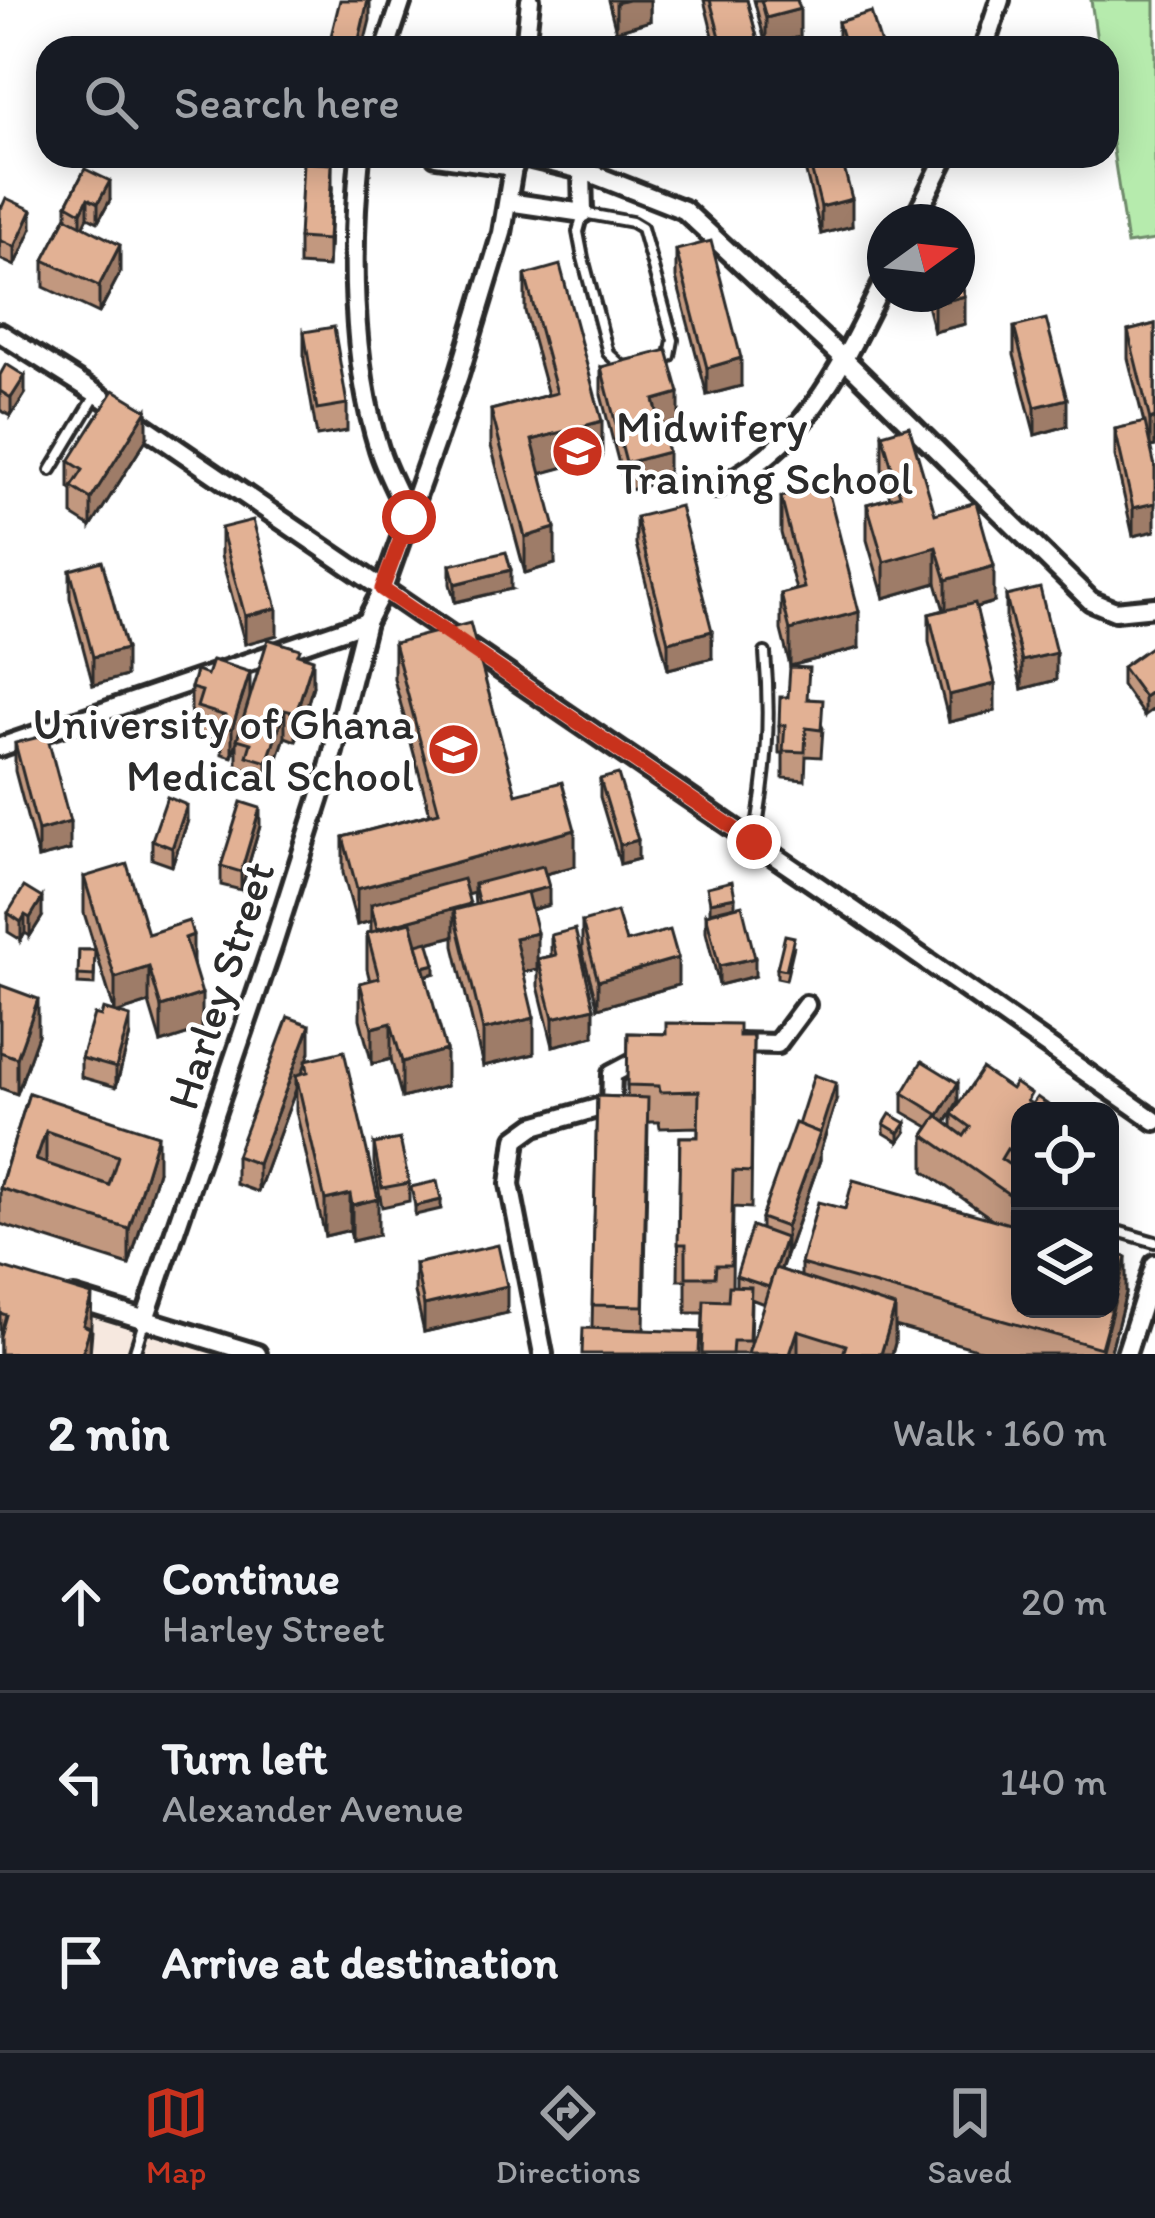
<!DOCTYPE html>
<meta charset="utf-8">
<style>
body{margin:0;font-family:Itim,sans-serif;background:#20242c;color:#f1f3f6}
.controls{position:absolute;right:36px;bottom:36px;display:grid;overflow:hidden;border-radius:24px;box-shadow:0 6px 30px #0003}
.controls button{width:108px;height:108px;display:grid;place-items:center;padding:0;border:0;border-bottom:3px solid #363941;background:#171b24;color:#f1f3f6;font:60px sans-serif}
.compass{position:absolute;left:867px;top:204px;width:108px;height:108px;border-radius:50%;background:#171b24;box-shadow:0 6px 30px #0003;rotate:75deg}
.stop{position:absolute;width:36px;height:36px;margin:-27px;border:9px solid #c8321e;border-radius:50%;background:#fff}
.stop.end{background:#c8321e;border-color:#fff;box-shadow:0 3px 12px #0008}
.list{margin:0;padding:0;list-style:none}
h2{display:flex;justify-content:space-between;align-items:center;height:156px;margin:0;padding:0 48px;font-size:51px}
h2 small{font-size:39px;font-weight:400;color:#9ea1a6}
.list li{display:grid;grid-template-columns:78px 1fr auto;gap:36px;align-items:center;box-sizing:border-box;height:180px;padding:0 48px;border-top:3px solid #363941}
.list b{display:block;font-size:45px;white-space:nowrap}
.list p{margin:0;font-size:39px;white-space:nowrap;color:#9ea1a6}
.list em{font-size:39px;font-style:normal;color:#9ea1a6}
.icon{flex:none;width:66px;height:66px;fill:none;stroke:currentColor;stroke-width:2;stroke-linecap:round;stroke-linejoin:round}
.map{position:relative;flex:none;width:1155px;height:1354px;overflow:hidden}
.search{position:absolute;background:#171b24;box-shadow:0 6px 30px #0003;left:36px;right:36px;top:36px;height:132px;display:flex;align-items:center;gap:30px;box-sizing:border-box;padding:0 42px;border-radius:36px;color:#9ea1a6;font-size:45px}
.sheet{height:696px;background:#171b24}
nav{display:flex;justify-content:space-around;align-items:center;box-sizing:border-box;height:168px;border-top:3px solid #363941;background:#171b24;font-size:33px;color:#9ea1a6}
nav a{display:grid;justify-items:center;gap:6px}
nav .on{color:#c8321e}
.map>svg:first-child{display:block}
</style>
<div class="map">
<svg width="1155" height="1354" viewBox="0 0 1155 1354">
<rect width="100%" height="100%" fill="#fff"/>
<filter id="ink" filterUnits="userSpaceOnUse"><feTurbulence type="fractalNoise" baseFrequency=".00833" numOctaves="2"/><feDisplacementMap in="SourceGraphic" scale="24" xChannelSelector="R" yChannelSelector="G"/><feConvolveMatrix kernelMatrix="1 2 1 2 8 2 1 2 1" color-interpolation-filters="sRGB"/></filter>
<g filter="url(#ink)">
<polygon fill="#f6e8df" points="0,1278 221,1354 0,1354"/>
<polygon fill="#b6ebad" stroke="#708b6c" stroke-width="3" points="1091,0 1155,0 1155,240 1127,244 1107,110 1107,48 1098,48"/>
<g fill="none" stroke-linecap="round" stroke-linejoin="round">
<defs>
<g id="service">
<polygon points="583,213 632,222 642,228 673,340 670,356 662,362 623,367 608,353 583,258 578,232"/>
<polyline points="51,470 96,395"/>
<path d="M754 842C767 774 771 721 765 653"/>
<polyline points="1110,1229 1155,1242"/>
<polyline points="134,1354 144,1322"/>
</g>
<g id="minor">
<polyline points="386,48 402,0"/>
<polyline points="525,48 530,0"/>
<polyline points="984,48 1000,0"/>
<path d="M360 156C351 248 351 360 379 449 386 472 399 495 409 517"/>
<polyline points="436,156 514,167"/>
<polyline points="523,156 582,170 684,210 845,360 1091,601 1115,611 1155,607"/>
<polyline points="508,202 583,213 582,170"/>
<polyline points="913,222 946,156"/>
<polyline points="0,333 97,394 855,911 1155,1121"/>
<path d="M716 488C807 445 842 365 885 279"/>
<polyline points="0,747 366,622"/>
<polyline points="736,1043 777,1044 806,1005"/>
<polyline points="74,1298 257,1354"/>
<polyline points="144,1322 273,944 327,775 366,622 383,589 459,375 502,233 515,156"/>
<polyline points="543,1354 510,1184 516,1139 534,1126 611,1104 612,1074 646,1056"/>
<polyline points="1126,1354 1155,1264"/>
</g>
</defs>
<use href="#service" stroke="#2b2b2b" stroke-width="16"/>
<use href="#minor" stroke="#2b2b2b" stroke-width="26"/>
<use href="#service" stroke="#fff" stroke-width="8"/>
<use href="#minor" stroke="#fff" stroke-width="16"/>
</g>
<g fill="#c2987f" stroke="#2b2b2b" stroke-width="3" fill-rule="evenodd">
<polygon points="608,0 650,0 650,21 616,31"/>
<polygon points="704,0 747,0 760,48 716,48"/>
<polygon points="754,0 797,0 800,37 766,45"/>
<polygon points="838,22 882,48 838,48"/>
<polygon points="802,156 841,156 852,226 821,234"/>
<polygon points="85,169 110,200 98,222 88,217 83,226 120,273 99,313 44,287 44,260 67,217 67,204"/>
<polygon points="332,191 328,267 299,265 299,238"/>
<polygon points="0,206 32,228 15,266 0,259"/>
<polygon points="676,250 741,386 707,395 676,278"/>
<polygon points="525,275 602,457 541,473 555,564 525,573 491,446 491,410 548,395 525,311"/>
<polygon points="924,294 957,294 965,324 934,332"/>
<polygon points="1155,324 1155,446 1150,447 1133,536 1115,456 1115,429 1144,423 1128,358 1128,331"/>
<polygon points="1014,327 1067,426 1035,435 1014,355"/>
<polygon points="304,332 347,404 347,431 317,436 304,360"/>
<polygon points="601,367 679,421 661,426 668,480 626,491 601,395"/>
<polygon points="0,391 25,394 11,416 0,410"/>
<polygon points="882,434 994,602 976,607 995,711 949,722 929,642 929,614 944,610 936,583 884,598 867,540 867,504 890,498 882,470"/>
<polygon points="147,438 91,527 72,515 72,491 69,488 69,461"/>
<polygon points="781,497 859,648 790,666 781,630 781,594 796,590 781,533"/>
<polygon points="636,517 712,658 668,669 636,544"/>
<polygon points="221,528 277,635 245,644 221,556"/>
<polygon points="450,565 511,589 455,602 450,584"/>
<polygon points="70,570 126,676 93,685 70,598"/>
<polygon points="1006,596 1056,680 1022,689 1006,624"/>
<path d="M394 643 575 866 546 874 549 905 531 910 537 969 523 972 534 1054 483 1066 454 946V936L428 943 435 973 426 976 446 1086 402 1098 391 1059 372 1064 360 1019V983L370 981 367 969V933L371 932V921L357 925 343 873V837L430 814 394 679ZM474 893 475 905 470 906 467 895Z"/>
<polygon points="1155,648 1144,716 1122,685 1122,667"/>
<polygon points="300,655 313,686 296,741 285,737 267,789 247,783 247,769 237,766 237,741 232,757 222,754 222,742 197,734 197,717 191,715 191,688 250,696"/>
<polygon points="809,699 823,728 821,757 806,756 805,780 783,778 783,753 779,753 779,725"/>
<polygon points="15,743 70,850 38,858 15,771"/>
<polygon points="600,779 638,859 620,864 600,797"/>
<polygon points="187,823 172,866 152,859 152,840"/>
<polygon points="260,826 241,890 221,885 221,866"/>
<polygon points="84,877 148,934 193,963 202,1030 161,1043 149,1003 117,1013 130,1035 116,1087 81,1077 81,1058 101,1016 115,1013 84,913"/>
<polygon points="8,913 42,917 30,936 25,933 21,940 8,932"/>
<polygon points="706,914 755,976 719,985 706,932"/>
<polygon points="582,922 626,942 678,985 598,1008 582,950"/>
<polygon points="551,935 594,1036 553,1046 538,986 538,959 551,956"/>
<polygon points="794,946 786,980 777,978 777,968"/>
<polygon points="79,950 95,950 94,985 78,984"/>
<polygon points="0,985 38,1035 17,1094 0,1088"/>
<path d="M628 1033 753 1036 751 1208 733 1207 732 1286 736 1287V1276L761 1229V1218L798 1125 836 1101 820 1152V1160L781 1270 801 1277V1264L845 1209 992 1219 924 1171V1135L929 1127 903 1112V1093L958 1101 946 1123 952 1127V1114L1031 1104 1057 1111H1020V1216L1014 1225 1126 1293 1110 1354H994L895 1326V1343L892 1354H702L703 1313H686V1280H678L680 1137H698V1127L660 1128 659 1122H648L644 1330 592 1328 597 1096 627 1097ZM751 1299 764 1304 750 1350Z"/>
<polygon points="310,1052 307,1059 378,1235 352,1241 350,1230 325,1236 296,1111 296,1089 258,1192 236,1184 236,1156"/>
<polygon points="29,1093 158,1171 129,1265 0,1224 0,1187"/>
<polygon points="884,1124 906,1132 899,1142 884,1133"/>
<polygon points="374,1144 409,1183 409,1201 382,1207 374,1163"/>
<polygon points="415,1264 507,1313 424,1332 415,1292"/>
<polygon points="0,1267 92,1331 90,1354 0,1354"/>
</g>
<g fill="#9e7c68" stroke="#2b2b2b" stroke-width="3">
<polygon points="368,0 370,0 370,20 363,48 357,48"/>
<polygon points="628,0 650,0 650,21 616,31 616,3"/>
<polygon points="800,9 800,37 766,45 766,18"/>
<polygon points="332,164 332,191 328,267 328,240"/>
<polygon points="110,181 110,200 98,222 98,203"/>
<polygon points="88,198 88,217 81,231 81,212"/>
<polygon points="852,199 852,226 821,234 821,207"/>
<polygon points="32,210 32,228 15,266 15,247"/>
<polygon points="120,245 120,273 99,313 99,286"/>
<polygon points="965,296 965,324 934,332 934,304"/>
<polygon points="741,358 741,386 707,395 707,368"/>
<polygon points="25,376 25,394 11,416 11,398"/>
<polygon points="679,393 679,421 654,428 654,400"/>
<polygon points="1067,399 1067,426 1035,435 1035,407"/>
<polygon points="147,410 147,438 91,527 91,499"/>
<polygon points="1155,418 1155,446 1150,447 1150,420"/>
<polygon points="602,421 602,457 532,476 532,440"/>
<polygon points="668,452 668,480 626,491 626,463"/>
<polygon points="1155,503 1155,531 1133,536 1133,508"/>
<polygon points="555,528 555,564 525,573 525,537"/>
<polygon points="936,547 936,583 884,598 884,562"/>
<polygon points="994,566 994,602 946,616 946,580"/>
<polygon points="511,570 511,589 455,602 455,584"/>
<polygon points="277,608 277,635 245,644 245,616"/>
<polygon points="859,612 859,648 790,666 790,630"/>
<polygon points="712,631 712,658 668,669 668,642"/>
<polygon points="126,649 126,676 93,685 93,657"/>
<polygon points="1056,653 1056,680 1022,689 1022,661"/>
<polygon points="313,659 313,686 296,741 296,713"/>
<polygon points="250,672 250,700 232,757 232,729"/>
<polygon points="995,684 995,711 949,722 949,695"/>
<polygon points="1155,689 1155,708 1144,716 1144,697"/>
<polygon points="285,710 285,737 267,789 267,762"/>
<polygon points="187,805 187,823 172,866 172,848"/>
<polygon points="260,808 260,826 241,890 241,872"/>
<polygon points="70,822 70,850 38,858 38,831"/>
<polygon points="575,830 575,866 476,893 474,884 474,893 375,920 371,904 371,921 357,925 357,889"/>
<polygon points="638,840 638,859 620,864 620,845"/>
<polygon points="549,887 549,905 480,924 480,905"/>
<polygon points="735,897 735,906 710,912 710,902"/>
<polygon points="42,898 42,917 30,936 30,918"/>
<polygon points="470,904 470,932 454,910 454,936 377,956 377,929"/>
<polygon points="25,915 25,933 21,940 21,922"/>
<polygon points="537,933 537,969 515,974 515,938"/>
<polygon points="193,935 193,971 185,938"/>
<polygon points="678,958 678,985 598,1008 598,981"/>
<polygon points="755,958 755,976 719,985 719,966"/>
<polygon points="435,964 435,973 420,977 420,968"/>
<polygon points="149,967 149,1003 115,1014 115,978"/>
<polygon points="202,994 202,1030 161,1043 161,1007"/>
<polygon points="38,999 38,1035 17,1094 17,1058"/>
<polygon points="594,1008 594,1036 553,1046 553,1018"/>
<polygon points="130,1017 130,1035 116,1087 116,1068"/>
<polygon points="534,1018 534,1054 483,1066 483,1030"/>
<polygon points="391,1023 391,1059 372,1064 372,1028"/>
<polygon points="310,1025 310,1052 298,1084 296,1075 296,1089 258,1192 258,1164"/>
<polygon points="446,1050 446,1086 402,1098 402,1062"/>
<polygon points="836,1083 836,1101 820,1152 820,1160 786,1255 786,1227"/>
<polygon points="958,1083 958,1101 939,1134 939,1115"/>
<polygon points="906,1123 906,1132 899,1142 899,1133"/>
<polygon points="46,1131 46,1167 36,1160"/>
<polygon points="158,1135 158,1171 129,1265 129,1229"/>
<polygon points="1020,1180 1020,1216 1010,1231 1010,1195"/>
<polygon points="350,1194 350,1230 325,1236 325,1200"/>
<polygon points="378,1199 378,1235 352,1241 352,1205"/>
<polygon points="441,1200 441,1209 415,1215 415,1206"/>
<polygon points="785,1238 785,1256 769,1305 769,1287"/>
<polygon points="1126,1257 1126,1293 1110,1354 1101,1354"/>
<polygon points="507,1286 507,1313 424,1332 424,1305"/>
<polygon points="92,1295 90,1354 82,1354 83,1325"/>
<polygon points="895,1307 895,1343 892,1354 881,1354"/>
<polygon points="798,1330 798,1354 790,1354"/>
</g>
<g fill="#e2b194" stroke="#2b2b2b" stroke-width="3" fill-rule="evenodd">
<polygon points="340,0 368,0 357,48 328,48"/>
<polygon points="710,0 747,0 760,48 723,48"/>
<polygon points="761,0 797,0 800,9 766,18"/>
<polygon points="871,12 882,48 846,48 838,22"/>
<polygon points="808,156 841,156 852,199 821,207"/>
<polygon points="303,162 332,164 328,240 299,238"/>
<polygon points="85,169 110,181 98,203 88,198 81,212 67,204"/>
<polygon points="6,198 32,210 15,247 0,240 0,206 2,207"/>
<polygon points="944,216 945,222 921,222"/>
<polygon points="66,217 120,245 99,286 44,260"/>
<polygon points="711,241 741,358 707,368 676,250"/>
<polygon points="560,265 602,421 532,440 555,528 525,537 491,410 557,393 525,275"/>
<polygon points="957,267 965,296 934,304 931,294 957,294"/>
<polygon points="1046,319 1067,399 1035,407 1014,327"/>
<polygon points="1155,324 1155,418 1150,420 1128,331"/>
<polygon points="334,327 347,404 317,409 304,332"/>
<polygon points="667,350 679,393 654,400 668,452 626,463 601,367"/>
<polygon points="6,364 25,376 11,398 0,391 0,375"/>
<polygon points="114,390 147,410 91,499 72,487 83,470 69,461"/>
<polygon points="1145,422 1155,467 1155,503 1133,508 1115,429"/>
<polygon points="909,426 935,514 976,502 994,566 946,580 936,547 884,562 867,504 900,495 882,434"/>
<polygon points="827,486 859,612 790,630 781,594 804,588 781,497"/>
<polygon points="680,506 712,631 668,642 636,517"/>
<polygon points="253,520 277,608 245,616 221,528"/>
<polygon points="506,552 511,570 455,584 450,565"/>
<polygon points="102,561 126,649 93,657 70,570"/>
<polygon points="1040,588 1056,653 1022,661 1006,596"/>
<polygon points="975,603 995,684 949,695 929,614"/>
<polygon points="470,623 516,794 562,782 575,830 357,889 343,837 439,812 394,643"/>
<polygon points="268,639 300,649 298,654 313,659 296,713 285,710 267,762 247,756 251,743 237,739"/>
<polygon points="1153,645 1155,648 1155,689 1144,697 1122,667"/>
<polygon points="212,660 250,672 232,729 222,726 226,716 197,707 202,691 191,688 196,671 207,675"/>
<polygon points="790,667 809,668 807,699 823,700 821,730 806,728 805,752 783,751 785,725 779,725 780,697 788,697"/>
<polygon points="47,735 70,822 38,831 15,743"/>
<polygon points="618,774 638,840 620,845 600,779"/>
<polygon points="167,797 187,805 172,848 152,840"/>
<polygon points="241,802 260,808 241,872 221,866"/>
<polygon points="127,864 148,934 189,921 193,935 185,938 202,994 161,1007 149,967 115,978 84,877"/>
<polygon points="543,866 549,887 479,904 474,884"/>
<polygon points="463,879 470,904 377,929 371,904"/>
<polygon points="732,881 735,897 710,902 707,887"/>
<polygon points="24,887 42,898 30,918 25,915 21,922 8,913"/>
<polygon points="527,892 537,933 515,938 534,1018 483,1030 454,910"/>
<polygon points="742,905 755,958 719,966 706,914"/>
<polygon points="617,912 626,942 670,930 678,958 598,981 582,922"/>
<polygon points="411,922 446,1050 402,1062 391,1023 372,1028 360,983 379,978 367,933"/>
<polygon points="575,929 594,1008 553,1018 538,959 556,955 551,935"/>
<polygon points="785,935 794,937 786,970 777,968"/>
<polygon points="428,941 435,964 423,967 417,944"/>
<polygon points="79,950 95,950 94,976 78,975"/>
<polygon points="0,985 38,999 17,1058 0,1052"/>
<polygon points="103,1009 130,1017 116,1068 81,1058 94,1014 101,1016"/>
<polygon points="288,1017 310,1025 258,1164 236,1156"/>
<polygon points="666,1023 739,1024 739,1036 753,1036 751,1172 733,1171 731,1265 716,1265 715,1277 686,1277 686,1244 678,1244 680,1137 698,1137 699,1091 660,1092 659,1086 627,1085 628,1033 666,1034"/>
<polygon points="344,1051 378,1199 352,1205 350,1194 325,1200 296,1075 308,1072 306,1060"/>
<polygon points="922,1061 958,1083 939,1115 903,1093"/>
<polygon points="982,1069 1011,1089 1015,1083 1031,1094 1027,1101 1032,1104 1037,1097 1057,1111 1020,1111 1020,1158 1007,1149 1001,1159 1020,1172 1020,1180 1010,1195 924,1135 937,1116 964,1136 970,1127 952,1114"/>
<polygon points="814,1075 836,1083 818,1139 820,1133 798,1125"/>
<path d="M29 1093 158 1135 129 1229 0 1188ZM46 1131 118 1156 109 1185 36 1160Z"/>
<polygon points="597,1096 648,1098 643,1306 592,1305"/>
<polygon points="890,1114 906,1123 899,1133 884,1124"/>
<polygon points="795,1123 820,1133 786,1227 761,1218"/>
<polygon points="400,1139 409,1183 382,1188 374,1144"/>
<polygon points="853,1180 1020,1227 1020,1309 1110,1309 1110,1252 1126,1257 1101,1348 801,1264 818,1202 845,1209"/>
<polygon points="437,1181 441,1200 415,1206 411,1187"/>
<polygon points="752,1226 785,1238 769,1287 736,1276"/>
<polygon points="498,1245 507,1286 424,1305 415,1264"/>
<polygon points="0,1267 92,1295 83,1325 90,1328 82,1354 0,1354 0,1336 6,1315 0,1313"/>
<polygon points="775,1268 895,1307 881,1354 843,1354 846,1345 798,1330 790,1354 748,1354"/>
<polygon points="729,1286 751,1287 749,1341 733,1341 732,1354 702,1354 704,1300 728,1301"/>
<polygon points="583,1328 700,1332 699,1354 582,1354"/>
</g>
</g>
<g fill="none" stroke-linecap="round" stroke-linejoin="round" filter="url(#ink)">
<polyline stroke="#c8321e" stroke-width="15" points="409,517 382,589 754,842"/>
</g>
<defs>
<symbol id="university-disc" viewBox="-11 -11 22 22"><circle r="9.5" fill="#c8321e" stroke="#fff"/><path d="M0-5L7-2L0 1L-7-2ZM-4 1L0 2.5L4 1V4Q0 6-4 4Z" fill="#fff"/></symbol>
</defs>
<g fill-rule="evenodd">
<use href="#university-disc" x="548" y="422" width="59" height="59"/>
<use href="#university-disc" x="424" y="720" width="59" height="59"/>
</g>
<g text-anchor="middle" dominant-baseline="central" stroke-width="9" stroke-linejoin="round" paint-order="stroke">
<g font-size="45" fill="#2b2b2b" stroke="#fff" text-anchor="start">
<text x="616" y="426">Midwifery<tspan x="616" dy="52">Training School</tspan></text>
<text x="414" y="723" text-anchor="end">University of Ghana<tspan x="414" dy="52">Medical School</tspan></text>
</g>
<g font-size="45" fill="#2b2b2b" stroke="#fff">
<text transform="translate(220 985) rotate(-72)">Harley Street</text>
</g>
</g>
</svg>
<div class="controls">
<button><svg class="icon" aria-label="locate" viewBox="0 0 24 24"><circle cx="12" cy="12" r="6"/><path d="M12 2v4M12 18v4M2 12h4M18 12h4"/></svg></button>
<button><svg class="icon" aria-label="layers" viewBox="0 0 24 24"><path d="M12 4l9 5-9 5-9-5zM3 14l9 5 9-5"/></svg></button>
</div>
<svg class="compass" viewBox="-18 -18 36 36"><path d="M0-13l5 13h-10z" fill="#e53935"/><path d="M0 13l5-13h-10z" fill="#9ea1a6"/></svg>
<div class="stop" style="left:409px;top:517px"></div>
<div class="stop end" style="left:754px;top:842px"></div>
<div class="search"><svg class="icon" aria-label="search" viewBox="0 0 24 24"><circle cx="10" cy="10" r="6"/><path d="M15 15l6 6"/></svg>Search here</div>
</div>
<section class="sheet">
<h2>2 min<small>Walk · 160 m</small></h2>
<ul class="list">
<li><svg class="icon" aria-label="ahead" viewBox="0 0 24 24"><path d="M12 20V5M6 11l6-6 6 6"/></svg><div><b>Continue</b><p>Harley Street</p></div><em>20 m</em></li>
<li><svg class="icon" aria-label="left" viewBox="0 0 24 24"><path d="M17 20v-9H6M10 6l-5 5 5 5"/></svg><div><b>Turn left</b><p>Alexander Avenue</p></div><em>140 m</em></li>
<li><svg class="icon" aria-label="arrive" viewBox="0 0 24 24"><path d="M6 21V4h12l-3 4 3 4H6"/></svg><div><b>Arrive at destination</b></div></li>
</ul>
</section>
<nav>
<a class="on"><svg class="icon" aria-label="map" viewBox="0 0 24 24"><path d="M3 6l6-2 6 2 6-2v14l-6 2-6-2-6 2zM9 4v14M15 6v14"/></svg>Map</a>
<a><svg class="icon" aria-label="directions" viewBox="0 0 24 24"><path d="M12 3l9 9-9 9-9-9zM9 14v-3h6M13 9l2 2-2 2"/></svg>Directions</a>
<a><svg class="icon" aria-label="saved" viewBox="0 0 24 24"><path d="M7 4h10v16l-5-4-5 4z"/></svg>Saved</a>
</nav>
